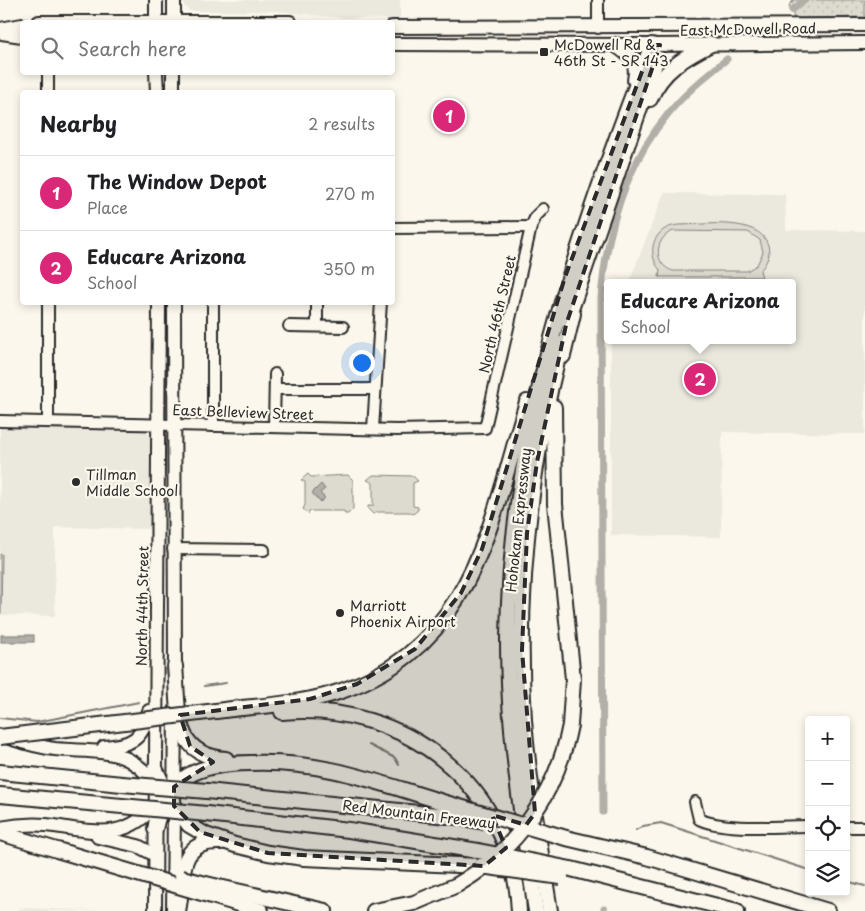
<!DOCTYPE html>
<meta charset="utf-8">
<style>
body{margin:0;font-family:"Playpen Sans",sans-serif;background:#f2f2f2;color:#202124}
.controls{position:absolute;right:15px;bottom:15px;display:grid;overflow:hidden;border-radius:5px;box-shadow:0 2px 8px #0003}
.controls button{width:45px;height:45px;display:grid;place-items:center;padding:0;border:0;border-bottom:1px solid #e0e0e0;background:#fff;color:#202124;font:25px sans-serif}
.you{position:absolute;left:361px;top:362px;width:18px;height:18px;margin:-12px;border:4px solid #fff;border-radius:50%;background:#1a73e8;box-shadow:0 0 0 8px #1a73e833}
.badge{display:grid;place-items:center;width:32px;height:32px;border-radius:50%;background:#db2777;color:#fff;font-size:16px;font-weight:700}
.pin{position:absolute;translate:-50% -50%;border:2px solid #fff;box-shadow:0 1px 5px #0006}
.popup{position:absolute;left:604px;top:279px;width:192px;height:65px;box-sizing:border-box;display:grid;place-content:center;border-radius:5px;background:#fff;filter:drop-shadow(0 1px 4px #0005);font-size:16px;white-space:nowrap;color:#757577}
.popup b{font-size:19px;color:#202124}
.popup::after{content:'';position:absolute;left:50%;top:100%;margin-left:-10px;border:10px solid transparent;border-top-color:#fff}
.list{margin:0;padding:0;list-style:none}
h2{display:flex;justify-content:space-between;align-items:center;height:65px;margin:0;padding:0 20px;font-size:21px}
h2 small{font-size:16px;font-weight:400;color:#757577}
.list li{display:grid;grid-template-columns:32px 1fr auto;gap:15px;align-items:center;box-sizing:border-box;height:75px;padding:0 20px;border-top:1px solid #e0e0e0}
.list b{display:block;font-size:19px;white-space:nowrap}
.list p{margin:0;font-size:16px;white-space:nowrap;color:#757577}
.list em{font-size:16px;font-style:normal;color:#757577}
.icon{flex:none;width:28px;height:28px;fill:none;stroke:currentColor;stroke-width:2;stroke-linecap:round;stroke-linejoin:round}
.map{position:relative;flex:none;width:865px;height:911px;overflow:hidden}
.search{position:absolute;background:#fff;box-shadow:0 2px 8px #0003;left:20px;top:20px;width:375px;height:55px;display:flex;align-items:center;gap:12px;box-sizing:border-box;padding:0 18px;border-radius:5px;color:#757577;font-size:19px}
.panel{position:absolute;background:#fff;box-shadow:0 2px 8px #0003;left:20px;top:90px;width:375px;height:215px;border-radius:5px}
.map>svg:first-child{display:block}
</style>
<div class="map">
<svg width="865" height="911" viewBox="0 0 865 911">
<defs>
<pattern id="park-dots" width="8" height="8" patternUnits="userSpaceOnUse" patternTransform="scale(1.25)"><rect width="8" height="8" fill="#dddad0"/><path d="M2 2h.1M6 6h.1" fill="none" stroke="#bebbb3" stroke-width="1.8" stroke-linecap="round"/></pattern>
</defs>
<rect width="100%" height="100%" fill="#fbf7ec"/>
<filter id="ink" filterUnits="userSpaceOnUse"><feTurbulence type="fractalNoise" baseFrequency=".02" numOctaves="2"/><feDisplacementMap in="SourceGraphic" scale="10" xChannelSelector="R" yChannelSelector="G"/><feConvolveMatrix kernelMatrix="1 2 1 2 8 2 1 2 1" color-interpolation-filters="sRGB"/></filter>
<g filter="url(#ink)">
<g fill="#ebe8de">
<polygon points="184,0 400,0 400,19 344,18 275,11 190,11 184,6"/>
<polygon points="664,193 785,194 786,230 865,231 865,434 722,432 721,537 611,535 611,340 792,340 792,283 629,283"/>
<polygon points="0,428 144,430 152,437 151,529 55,527 55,616 0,615"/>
<polygon points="20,908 103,911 19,911"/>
</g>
<g fill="#dddad0" stroke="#84827e" fill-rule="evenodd">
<path d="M678 225C703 225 759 216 768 245 771 255 766 264 760 271L762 277H659L660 270C645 252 654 227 678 225ZM673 231 748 232 760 240 763 252 757 265 747 271H673C653 265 654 238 673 231Z"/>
<polygon points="308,474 311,477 348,475 353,480 353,509 348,514 345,514 344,511 310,511 308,514 303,509 305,505 305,482 301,480"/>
<polygon points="373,475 413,476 418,481 413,483 413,506 418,507 418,510 413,514 410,512 376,512 373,514 368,509 368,506 373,506 373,483 367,480"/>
<polygon points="0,554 2,554 1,613 0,613"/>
</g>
<polygon fill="url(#park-dots)" stroke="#84827e" points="794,0 865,0 865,17 794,18 789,5"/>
<g fill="#b1afa7" stroke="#7b7a75">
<polygon points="321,484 325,489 320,493 325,498 320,502 312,493"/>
<rect x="1" y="635" width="33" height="7"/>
</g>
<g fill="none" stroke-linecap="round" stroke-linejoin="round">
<g stroke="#7b7a75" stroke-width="2">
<polyline points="204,686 226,683"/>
<polyline points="0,718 37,722 139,702"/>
<polyline points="369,745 395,758 399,765"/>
<polyline points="636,830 643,826 661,823 809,870"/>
<polyline points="846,881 865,886"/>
</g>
<g stroke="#b1afa7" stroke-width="7">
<polyline points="792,10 805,0"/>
<path d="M603 812 601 299C606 233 625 166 668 114 685 93 706 76 727 59"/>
<polyline points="604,909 604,911"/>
</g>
<defs>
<g id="minor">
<polyline points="598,28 598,0"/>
<polyline points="48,92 48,72"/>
<polyline points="392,228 531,227"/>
<polyline points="48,302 48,421"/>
<polyline points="213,302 213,426"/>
<polyline points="289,326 343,327"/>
<polyline points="317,326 317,302"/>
<polyline points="275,389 374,389"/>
<polyline points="0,421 397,430 485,428 531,227 536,216 543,209"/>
<polyline points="274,427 275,374"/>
<polyline points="373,429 381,302"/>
<polyline points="173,549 264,550"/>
<path d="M695 802 699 819C723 831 781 826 809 826"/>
<polyline points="846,827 865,827"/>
</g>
<g id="major">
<polyline points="39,22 290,22"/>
<polyline points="156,22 156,0"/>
<polyline points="174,22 174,0"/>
<polyline points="392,27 865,25"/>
<polyline points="0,29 22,25"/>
<polyline points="2,33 22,36"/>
<polyline points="392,44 652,45 865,43"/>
<polyline points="156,72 157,92"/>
<polyline points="173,72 173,92"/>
<polyline points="174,302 175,676"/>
<path d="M6 737C22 742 38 747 55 749 97 753 127 745 155 784"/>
<path d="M104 747C132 745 143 739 149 711"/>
<path d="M0 828C15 825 31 824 46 825 90 830 125 844 157 803"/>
<polyline points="98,837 138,846 155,855"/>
<polyline points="155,911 159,302"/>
<polyline points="173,911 175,711"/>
</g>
<g id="highway">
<path d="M616 45C630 54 639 62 635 80"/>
<path d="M650 99C662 70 684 58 711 44"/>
<polyline points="567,321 657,58"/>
<polyline points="563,356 573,314"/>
<polyline points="554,407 555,504 573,679 570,725"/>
<path d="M175 666C179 709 171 755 226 759"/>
<path d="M216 711C254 706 295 705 332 694 474 650 489 526 527 402"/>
<path d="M282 712C404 701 513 786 519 911"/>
<polyline points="155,768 170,800 189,825 206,835 235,845 268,853 304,858 480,866"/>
<polyline points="0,772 122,784"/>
<polyline points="207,791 457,817"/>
<polyline points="0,795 122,806"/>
<polyline points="207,814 349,830 478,851"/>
<path d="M155 829C167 774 199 764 250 763 328 760 383 785 456 806"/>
<polyline points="0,833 57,850"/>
<polyline points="566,838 647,857 828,911"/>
<polyline points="571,869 737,911"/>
<polyline points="210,885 325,911"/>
<polyline points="212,896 261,911"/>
<path d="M178 911C185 881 174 840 221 842"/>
<polyline points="374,911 414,903 457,885"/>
<path d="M536 911C522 821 508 732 508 640 509 434 577 236 652 45"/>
<path d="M550 911C540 847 529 784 524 720 516 594 530 466 561 344"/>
</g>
</defs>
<use href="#minor" stroke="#2b2b2b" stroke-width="14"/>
<use href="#major" stroke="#2b2b2b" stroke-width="16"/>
<use href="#highway" stroke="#2b2b2b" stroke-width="18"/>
<use href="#minor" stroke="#fbf7ec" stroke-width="10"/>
<use href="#major" stroke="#fbf7ec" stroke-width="12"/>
<use href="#highway" stroke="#fbf7ec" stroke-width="14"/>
<defs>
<g id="highway-bridge">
<polyline points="0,737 216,711"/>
<polyline points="122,784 207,791"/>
<polyline points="122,806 207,814"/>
<polyline points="456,806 566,838"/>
<polyline points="457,817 484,822"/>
<polyline points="57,850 212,896"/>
<polyline points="478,851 571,869"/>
<polyline points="481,866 561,877"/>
<polyline points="182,878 210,885"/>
<path d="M457 885C517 850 557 793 570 725"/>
</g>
</defs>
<use href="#highway-bridge" stroke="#2b2b2b" stroke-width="18" stroke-linecap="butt"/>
<use href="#highway-bridge" stroke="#fbf7ec" stroke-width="14"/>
</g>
</g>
<path fill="#2b2b2b" fill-opacity="0.2" stroke="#2b2b2b" stroke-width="4" stroke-dasharray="10 6" stroke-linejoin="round" d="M652 45H660L566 325 537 462 527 533 522 650 535 813 526 825 492 815 506 848 484 866 268 853 200 832 174 806V787L213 762 190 746 180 715 310 699 357 684 415 649 461 593 482 549 565 277Z"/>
<g fill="#2b2b2b" stroke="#fbf7ec" stroke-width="2">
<rect x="539" y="47" width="10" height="10" rx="2.5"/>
<circle cx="76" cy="482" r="5"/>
<circle cx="340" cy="613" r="5"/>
</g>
<g text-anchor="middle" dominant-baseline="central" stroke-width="4.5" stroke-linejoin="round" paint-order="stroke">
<g font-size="14" fill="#2b2b2b" stroke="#fbf7ec">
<text transform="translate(748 29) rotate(-1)">East McDowell Road</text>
<text transform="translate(497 314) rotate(-77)">North 46th Street</text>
<text transform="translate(243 412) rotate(2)">East Belleview Street</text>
<text transform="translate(518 520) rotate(-84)">Hohokam Expressway</text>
<text transform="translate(142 606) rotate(-89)">North 44th Street</text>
<text transform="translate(419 814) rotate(7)">Red Mountain Freeway</text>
</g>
<g font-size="14" fill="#2b2b2b" stroke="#fbf7ec" text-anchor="start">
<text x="554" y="44">McDowell Rd &amp;<tspan x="554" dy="16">46th St - SR 143</tspan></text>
<text x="86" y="474">Tillman<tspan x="86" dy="16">Middle School</tspan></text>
<text x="350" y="605">Marriott<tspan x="350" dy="16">Phoenix Airport</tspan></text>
</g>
</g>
</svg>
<div class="controls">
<button>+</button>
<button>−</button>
<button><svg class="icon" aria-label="locate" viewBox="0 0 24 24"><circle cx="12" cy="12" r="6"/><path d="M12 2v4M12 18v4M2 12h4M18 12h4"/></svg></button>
<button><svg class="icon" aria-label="layers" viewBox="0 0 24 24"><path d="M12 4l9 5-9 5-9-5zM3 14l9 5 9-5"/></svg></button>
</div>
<div class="you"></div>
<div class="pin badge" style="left:449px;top:116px">1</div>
<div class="pin badge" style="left:700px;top:379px">2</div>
<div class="popup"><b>Educare Arizona</b>School</div>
<div class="search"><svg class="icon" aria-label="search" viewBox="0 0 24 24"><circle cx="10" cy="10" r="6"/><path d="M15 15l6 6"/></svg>Search here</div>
<section class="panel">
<h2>Nearby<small>2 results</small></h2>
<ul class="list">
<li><span class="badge">1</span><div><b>The Window Depot</b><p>Place</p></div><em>270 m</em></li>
<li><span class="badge">2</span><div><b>Educare Arizona</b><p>School</p></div><em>350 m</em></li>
</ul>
</section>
</div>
